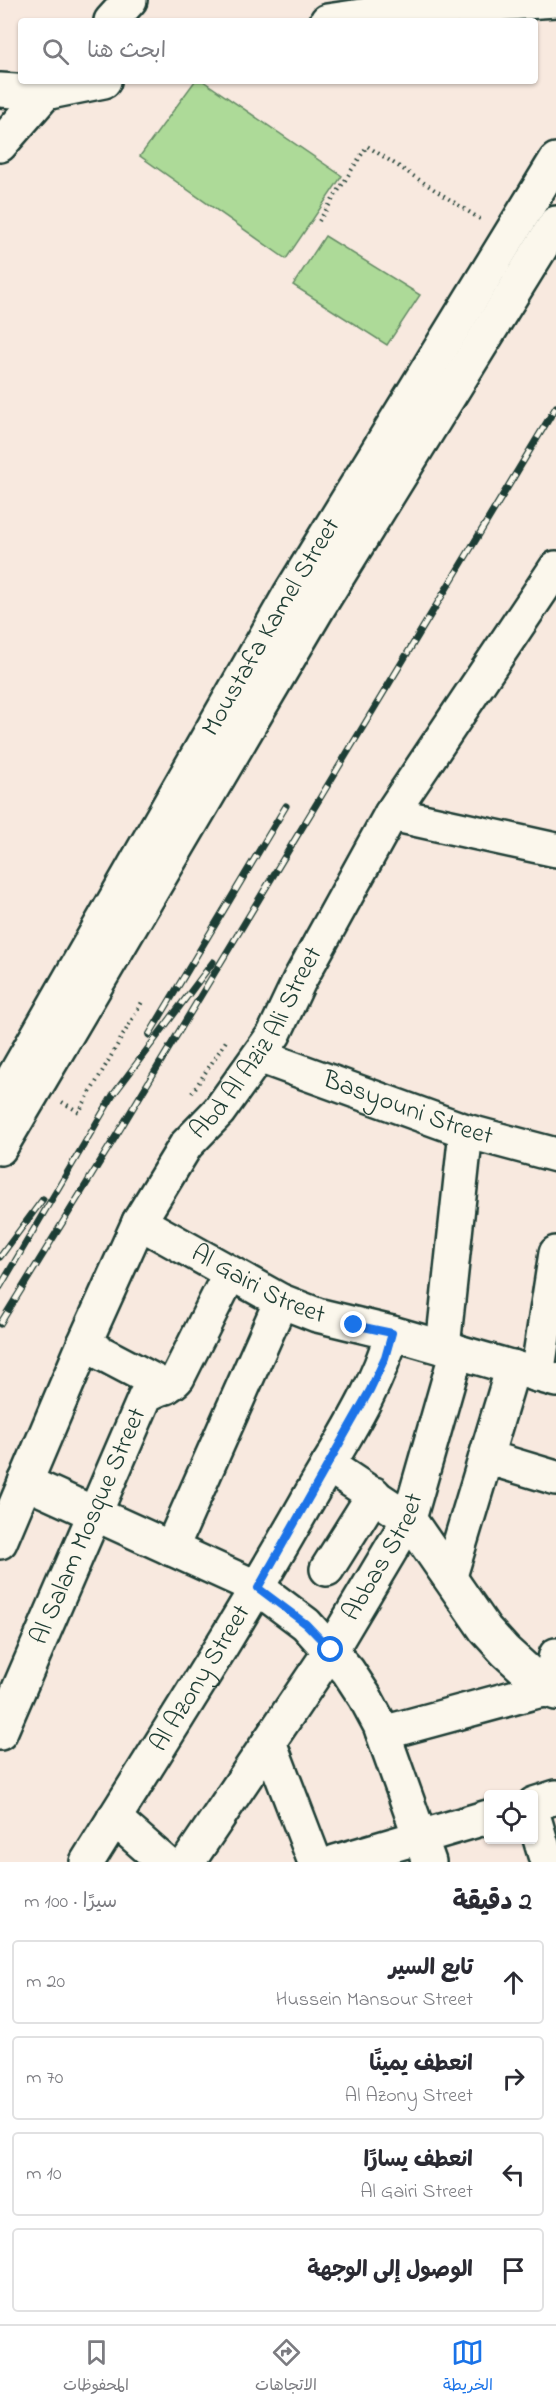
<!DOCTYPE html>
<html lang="ar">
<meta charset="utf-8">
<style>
body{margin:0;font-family:"Indie Flower","Playpen Sans Arabic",sans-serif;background:#f2f2f3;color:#2b2b33;direction:rtl}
.controls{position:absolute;right:18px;bottom:18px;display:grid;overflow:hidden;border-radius:6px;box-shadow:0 2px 4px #0004}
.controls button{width:54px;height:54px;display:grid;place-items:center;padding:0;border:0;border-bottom:2px solid #e1e1e2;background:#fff;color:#2b2b33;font:30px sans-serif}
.stop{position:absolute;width:18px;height:18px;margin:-14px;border:4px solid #1a73e8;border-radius:50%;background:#fff}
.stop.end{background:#1a73e8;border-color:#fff;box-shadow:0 2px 6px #0008}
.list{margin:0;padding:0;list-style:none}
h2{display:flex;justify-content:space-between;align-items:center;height:78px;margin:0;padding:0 24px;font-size:26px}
h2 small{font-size:20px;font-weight:400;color:#7c7c81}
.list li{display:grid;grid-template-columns:39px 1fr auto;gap:18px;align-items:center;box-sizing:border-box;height:84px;margin:0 12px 12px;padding:0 12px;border:2px solid #e1e1e2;border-radius:6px}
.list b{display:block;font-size:22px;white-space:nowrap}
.list p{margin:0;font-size:20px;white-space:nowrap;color:#7c7c81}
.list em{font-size:20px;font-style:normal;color:#7c7c81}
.icon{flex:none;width:33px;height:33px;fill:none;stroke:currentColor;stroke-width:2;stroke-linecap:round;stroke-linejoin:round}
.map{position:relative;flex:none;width:556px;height:1862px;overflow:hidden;direction:ltr}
.search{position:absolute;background:#fff;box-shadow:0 2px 4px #0004;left:18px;right:18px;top:18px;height:66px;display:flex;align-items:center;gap:15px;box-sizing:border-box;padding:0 21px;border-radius:6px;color:#7c7c81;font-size:22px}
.sheet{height:462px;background:#fff}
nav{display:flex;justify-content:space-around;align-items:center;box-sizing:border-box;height:84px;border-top:2px solid #e1e1e2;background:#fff;font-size:16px;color:#7c7c81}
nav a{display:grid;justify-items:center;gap:3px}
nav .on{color:#1a73e8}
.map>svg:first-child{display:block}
</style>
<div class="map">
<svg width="556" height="1862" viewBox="0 0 556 1862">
<rect width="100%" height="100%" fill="#f8e9df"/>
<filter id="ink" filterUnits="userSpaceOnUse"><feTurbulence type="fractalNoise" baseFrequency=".0167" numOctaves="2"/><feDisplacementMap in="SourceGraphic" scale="12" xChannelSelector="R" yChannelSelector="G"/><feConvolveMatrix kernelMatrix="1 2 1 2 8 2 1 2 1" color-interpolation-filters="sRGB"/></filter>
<g filter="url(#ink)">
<g fill="#adda98" stroke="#668c66" stroke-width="1.5">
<polygon points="195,81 203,81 342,176 286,259 140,156"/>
<polygon points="325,236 420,295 387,345 293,285"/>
</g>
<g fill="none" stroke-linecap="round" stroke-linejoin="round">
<defs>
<g id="minor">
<polyline points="111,21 130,0"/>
<polyline points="327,21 402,10 556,0"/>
<polyline points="0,90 45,93 104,81"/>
<polyline points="0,145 55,82"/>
<polyline points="391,814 556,850"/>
<path id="s1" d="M259 1056 466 1131 556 1155"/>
<path id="s2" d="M139 1222 281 1301 317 1315 392 1333 556 1380"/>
<polyline points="84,1344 166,1387"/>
<polyline points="443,1347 466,1131"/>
<polyline points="537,1375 556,1253"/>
<polyline points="486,1457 556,1478"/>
<polyline points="328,1465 409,1519 485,1629 505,1651 548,1690 556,1655"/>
<polyline points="25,1482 258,1588 306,1624 348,1671 365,1697 380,1725 429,1862"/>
<path id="s3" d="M0 1542 84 1344 139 1222 186 1145 219 1111 274 1034 299 981 391 814 556 568"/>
<polyline points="171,1549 281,1301"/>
<polyline points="327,1569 374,1494"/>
<polyline points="450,1576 513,1367"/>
<path id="s4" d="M0 1733 145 1397C155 1387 169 1389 178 1377L230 1273"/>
<polyline points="383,1733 538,1691 548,1690 556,1693"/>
<polyline points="269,1742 315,1862"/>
<polyline points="534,1804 556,1797"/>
<polyline points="114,1818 164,1862"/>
<polyline points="534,1818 547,1862"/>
<path id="s5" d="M87 1862C161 1743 237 1625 306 1503 337 1448 375 1394 392 1333"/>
<path id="s6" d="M188 1862 331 1650 409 1519 457 1351"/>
<polyline points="335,1862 488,1817"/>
</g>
<g id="major">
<path id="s7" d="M0 1101 290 594 556 160"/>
<polyline points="0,1148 318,608 556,223"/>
</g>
</defs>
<use href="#minor" stroke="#1f3d34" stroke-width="38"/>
<use href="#major" stroke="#1f3d34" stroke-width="38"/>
<g stroke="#1f3d34" stroke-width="4" stroke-dasharray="1.5 4.5" stroke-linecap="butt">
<polyline points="319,221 367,146 480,219"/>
<polyline points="192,1093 226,1041"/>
<polyline points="62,1102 79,1112 142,1002"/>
</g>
<use href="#minor" stroke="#fbf7ec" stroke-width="33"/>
<use href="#major" stroke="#fbf7ec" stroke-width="33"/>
<defs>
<g id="rail">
<polyline points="149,1035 286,806"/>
<polyline points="0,1257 43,1199"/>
<polyline points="0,1287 113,1095 213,962"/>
<polyline points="0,1324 119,1131 556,407"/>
</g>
</defs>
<use href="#rail" stroke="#1f3d34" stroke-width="7"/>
<use href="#rail" stroke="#fbf7ec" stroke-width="4.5" stroke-dasharray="14" stroke-linecap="butt"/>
</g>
</g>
<g fill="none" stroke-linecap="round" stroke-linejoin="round" filter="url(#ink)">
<polyline stroke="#1a73e8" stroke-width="8" points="331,1650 306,1624 258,1588 370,1390 385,1358 392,1333 354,1325"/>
</g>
<g text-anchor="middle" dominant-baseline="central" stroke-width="5" stroke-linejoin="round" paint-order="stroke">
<g font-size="26" fill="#1f3d34" stroke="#fbf7ec">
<text stroke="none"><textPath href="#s7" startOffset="546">Moustafa Kamel Street</textPath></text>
<text stroke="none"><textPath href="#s3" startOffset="564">Abd Al Aziz Ali Street</textPath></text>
<text stroke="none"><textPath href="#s1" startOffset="158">Basyouni Street</textPath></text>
<text stroke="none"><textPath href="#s2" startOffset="135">Al Gairi Street</textPath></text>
<text stroke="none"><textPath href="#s4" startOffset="225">Al Salam Mosque Street</textPath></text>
<text stroke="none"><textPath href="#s6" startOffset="363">Abbas Street</textPath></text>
<text stroke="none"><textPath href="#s5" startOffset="216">Al Azony Street</textPath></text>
</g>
</g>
</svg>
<div class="controls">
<button><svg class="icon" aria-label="locate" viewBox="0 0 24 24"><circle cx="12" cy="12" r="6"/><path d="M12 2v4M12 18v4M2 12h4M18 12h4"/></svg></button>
</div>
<div class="stop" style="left:331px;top:1650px"></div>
<div class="stop end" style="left:354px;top:1325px"></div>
<div class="search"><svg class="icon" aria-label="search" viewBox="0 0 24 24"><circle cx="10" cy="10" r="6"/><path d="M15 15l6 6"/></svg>ابحث هنا</div>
</div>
<section class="sheet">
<h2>2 دقيقة<small>سيرًا · 100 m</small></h2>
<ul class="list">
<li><svg class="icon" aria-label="ahead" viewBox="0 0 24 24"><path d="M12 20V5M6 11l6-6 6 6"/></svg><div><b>تابع السير</b><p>Hussein Mansour Street</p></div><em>20 m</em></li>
<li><svg class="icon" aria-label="right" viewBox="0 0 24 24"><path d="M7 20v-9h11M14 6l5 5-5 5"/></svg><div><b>انعطف يمينًا</b><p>Al Azony Street</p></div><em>70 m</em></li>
<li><svg class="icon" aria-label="left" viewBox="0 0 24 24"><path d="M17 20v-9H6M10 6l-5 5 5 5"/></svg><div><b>انعطف يسارًا</b><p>Al Gairi Street</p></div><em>10 m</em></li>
<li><svg class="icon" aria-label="arrive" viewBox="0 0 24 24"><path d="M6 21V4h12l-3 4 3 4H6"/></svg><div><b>الوصول إلى الوجهة</b></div></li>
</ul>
</section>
<nav>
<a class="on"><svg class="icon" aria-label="map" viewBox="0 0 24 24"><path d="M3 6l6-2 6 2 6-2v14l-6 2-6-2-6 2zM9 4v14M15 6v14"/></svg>الخريطة</a>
<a><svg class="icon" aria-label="directions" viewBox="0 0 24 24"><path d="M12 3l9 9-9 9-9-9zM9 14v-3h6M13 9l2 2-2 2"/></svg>الاتجاهات</a>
<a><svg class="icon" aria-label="saved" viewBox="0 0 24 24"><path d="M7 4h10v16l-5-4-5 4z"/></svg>المحفوظات</a>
</nav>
